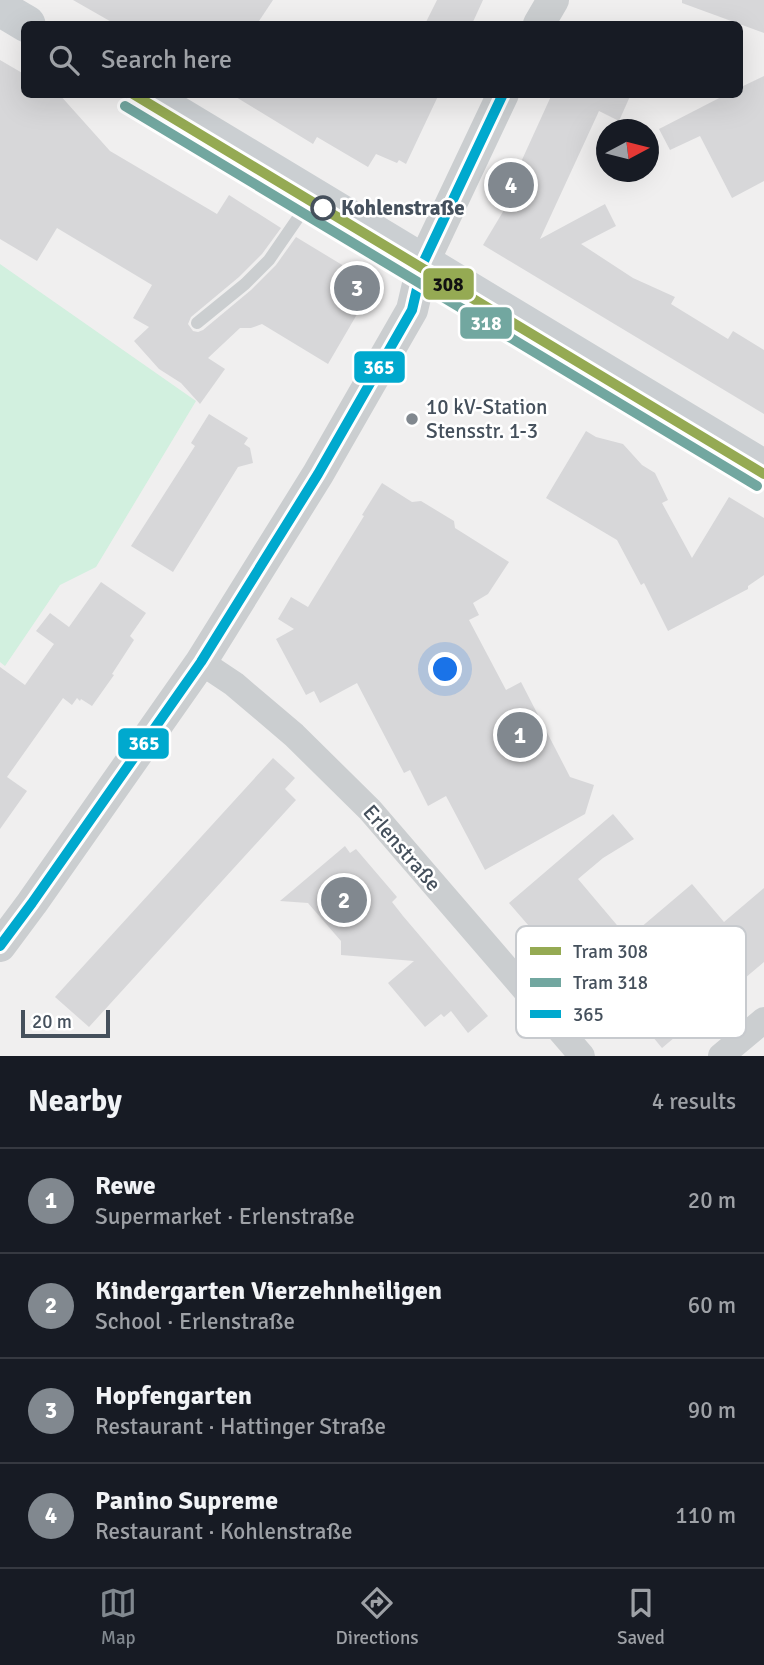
<!DOCTYPE html>
<meta charset="utf-8">
<style>
body{margin:0;font-family:Signika,sans-serif;background:#20242c;color:#f1f3f6}
.compass{position:absolute;left:596px;top:119px;width:63px;height:63px;border-radius:50%;background:#171b24;box-shadow:0 7px 28px #0002;rotate:83deg}
.scale{position:absolute;left:21px;bottom:18px;width:89px;box-sizing:border-box;padding-left:7px;border:4px solid #45505c;border-top:0;font-size:19px;line-height:24px;white-space:nowrap;color:#45505c;-webkit-text-stroke:5px #fff;paint-order:stroke}
.you{position:absolute;left:446px;top:670px;width:24px;height:24px;margin:-18px;border:5px solid #fff;border-radius:50%;background:#1a73e8;box-shadow:0 0 0 10px #1a73e833}
.badge{display:grid;place-items:center;width:46px;height:46px;border-radius:50%;background:#81888f;color:#fff;font-size:23px;font-weight:700}
.pin{position:absolute;translate:-50% -50%;border:4px solid #fff;box-shadow:0 2px 7px #0006}
.list{margin:0;padding:0;list-style:none}
h2{display:flex;justify-content:space-between;align-items:center;height:91px;margin:0;padding:0 28px;font-size:30px}
h2 small{font-size:23px;font-weight:400;color:#9ea1a6}
.list li{display:grid;grid-template-columns:46px 1fr auto;gap:21px;align-items:center;box-sizing:border-box;height:105px;padding:0 28px;border-top:2px solid #363941}
.list b{display:block;font-size:26px;white-space:nowrap}
.list p{margin:0;font-size:23px;white-space:nowrap;color:#9ea1a6}
.list em{font-size:23px;font-style:normal;color:#9ea1a6}
.icon{flex:none;width:38px;height:38px;fill:none;stroke:currentColor;stroke-width:2;stroke-linecap:round;stroke-linejoin:round}
.map{position:relative;flex:none;width:764px;height:1056px;overflow:hidden}
.search{position:absolute;background:#171b24;box-shadow:0 7px 28px #0002;left:21px;right:21px;top:21px;height:77px;display:flex;align-items:center;gap:18px;box-sizing:border-box;padding:0 24px;border-radius:10px;color:#9ea1a6;font-size:26px}
.sheet{height:511px;background:#171b24}
nav{display:flex;justify-content:space-around;align-items:center;box-sizing:border-box;height:98px;border-top:2px solid #363941;background:#171b24;font-size:19px;color:#9ea1a6}
nav a{display:grid;justify-items:center;gap:4px}
nav .on{color:#81888f}
.map>svg:first-child{display:block}
</style>
<div class="map">
<svg width="764" height="1056" viewBox="0 0 764 1056">
<rect width="100%" height="100%" fill="#f0efef"/>
<polygon fill="#d2f0df" points="0,264 196,401 96,567 60,585 5,666 0,662"/>
<g fill="#d7d7d9">
<polygon points="73,0 273,0 257,24 115,24"/>
<polygon points="437,0 483,0 472,24 425,24"/>
<polygon points="682,0 764,0 764,33 682,3"/>
<polygon points="0,60 24,74 24,94 59,94 110,151 217,214 229,195 281,228 262,254 239,277 191,317 188,324 193,331 198,332 203,330 251,290 276,265 296,237 367,280 370,292 328,364 262,324 251,328 240,328 208,358 225,369 200,404 181,383 159,369 134,341 149,327 133,318 152,285 57,228 37,261 0,239"/>
<polygon points="764,76 764,181 732,198 700,136 670,150 659,129 727,94 739,94 739,88"/>
<polygon points="231,94 439,94 406,164 399,160 397,163 376,154 368,167 317,137 313,144"/>
<polygon points="552,94 631,94 619,121 599,111 540,239 605,204 616,226 581,244 633,278 675,297 671,304 728,339 733,331 764,350 764,414 483,245 510,200 505,197"/>
<polygon points="209,414 248,438 244,444 250,448 253,463 238,467 173,572 131,546 195,446 191,443"/>
<polygon points="586,431 596,437 623,444 642,465 655,473 668,500 662,503 692,558 729,497 764,518 764,575 748,586 748,589 668,631 644,583 641,585 617,540 546,498"/>
<polygon points="382,483 412,502 421,501 454,521 455,528 509,562 488,594 473,603 479,615 469,620 506,690 521,682 570,777 594,785 585,814 485,870 446,796 428,806 410,770 404,773 357,683 320,703 314,691 306,695 276,639 294,629 278,619 291,597 308,607 364,516 362,515"/>
<polygon points="101,582 146,613 130,636 134,640 112,674 114,675 92,706 81,699 80,701 77,698 72,705 63,698 7,777 27,791 0,829 0,667 25,685 54,644 36,631 50,613 69,627"/>
<polygon points="273,758 295,778 285,789 296,800 89,1027 55,997"/>
<polygon points="613,814 634,839 603,858 578,879 627,937 587,971 579,962 568,971 509,903"/>
<polygon points="345,846 350,853 356,849 397,897 392,902 403,916 488,1016 468,1033 451,1011 444,1017 441,1014 425,1027 388,983 414,961 341,955 341,941 308,903 280,901"/>
<polygon points="692,884 724,922 764,888 764,962 662,1048 634,1014 639,1010 633,1003 668,976 633,934"/>
</g>
<g fill="none" stroke-linecap="round" stroke-linejoin="round">
<polyline stroke="#cbced0" stroke-width="12" points="197,323 245,284 269,260 311,199"/>
<g stroke="#cbced0" stroke-width="26">
<polyline points="201,662 234,684 294,735 370,810 582,1056"/>
<polyline points="721,1056 764,1020"/>
</g>
<g stroke="#cbced0" stroke-width="32">
<polyline points="539,24 553,0"/>
<polyline points="0,946 32,903 201,662 318,474 412,310 423,263 503,94"/>
</g>
<g stroke="#cbcfd2" stroke-width="37">
<polyline points="0,8 27,24"/>
<polyline points="144,94 764,468"/>
</g>
<defs>
<polyline id="bus-1" points="0,946 32,903 201,662 318,474 412,310 423,263 503,94"/>
</defs>
<use href="#bus-1" stroke="#fff" stroke-width="16"/>
<use href="#bus-1" stroke="#00a9ce" stroke-width="10"/>
<defs>
<polyline id="tram-1" points="133,94 764,474"/>
<polyline id="tram-2" points="125,106 757,486"/>
</defs>
<use href="#tram-1" stroke="#fff" stroke-width="16"/>
<use href="#tram-2" stroke="#fff" stroke-width="16"/>
<use href="#tram-1" stroke="#95aa53" stroke-width="10"/>
<use href="#tram-2" stroke="#72a7a0" stroke-width="10"/>
</g>
<circle fill="#fff" stroke="#45505c" stroke-width="3.5" cx="323" cy="208" r="11"/>
<circle fill="#81888f" stroke="#fff" stroke-width="2.5" cx="412" cy="419" r="7"/>
<g text-anchor="middle" dominant-baseline="central" stroke-width="5" stroke-linejoin="round" paint-order="stroke">
<g font-size="21" font-weight="bold" fill="#45505c" stroke="#fff" text-anchor="start">
<text x="341" y="208">Kohlenstraße</text>
</g>
<g font-size="21" fill="#45505c" stroke="#fff" text-anchor="start">
<text x="426" y="407">10 kV-Station<tspan x="426" dy="24">Stensstr. 1-3</tspan></text>
</g>
<g font-size="21" fill="#45505c" stroke="#fff">
<text transform="translate(402 848) rotate(49)">Erlenstraße</text>
</g>
</g>
<rect x="516" y="926" width="230" height="112" rx="10" fill="#fff" stroke="#c7cace" stroke-width="2"/>
<rect x="530" y="947" width="31" height="8" fill="#95aa53"/>
<rect x="530" y="978" width="31" height="9" fill="#72a7a0"/>
<rect x="530" y="1010" width="31" height="8" fill="#00a9ce"/>
<g font-size="19" fill="#45505c">
<text x="573" y="958">Tram 308</text>
<text x="573" y="989">Tram 318</text>
<text x="573" y="1021">365</text>
</g>
<g stroke="#fff" stroke-width="2.5">
<rect x="422" y="267" width="53" height="34" rx="7" fill="#95aa53"/>
<rect x="459" y="306" width="54" height="34" rx="7" fill="#72a7a0"/>
<rect x="353" y="350" width="53" height="34" rx="7" fill="#00a9ce"/>
<rect x="117" y="727" width="53" height="33" rx="7" fill="#00a9ce"/>
</g>
<g font-size="19" text-anchor="middle" font-weight="bold" fill="#fff">
<text x="486" y="330">318</text>
<text x="379" y="374">365</text>
<text x="144" y="750">365</text>
</g>
<g font-size="19" text-anchor="middle" font-weight="bold" fill="#111">
<text x="448" y="291">308</text>
</g>
</svg>
<svg class="compass" viewBox="-18 -18 36 36"><path d="M0-13l5 13h-10z" fill="#e53935"/><path d="M0 13l5-13h-10z" fill="#9ea1a6"/></svg>
<div class="scale">20 m</div>
<div class="you"></div>
<div class="pin badge" style="left:520px;top:735px">1</div>
<div class="pin badge" style="left:344px;top:900px">2</div>
<div class="pin badge" style="left:357px;top:288px">3</div>
<div class="pin badge" style="left:511px;top:185px">4</div>
<div class="search"><svg class="icon" aria-label="search" viewBox="0 0 24 24"><circle cx="10" cy="10" r="6"/><path d="M15 15l6 6"/></svg>Search here</div>
</div>
<section class="sheet">
<h2>Nearby<small>4 results</small></h2>
<ul class="list">
<li><span class="badge">1</span><div><b>Rewe</b><p>Supermarket · Erlenstraße</p></div><em>20 m</em></li>
<li><span class="badge">2</span><div><b>Kindergarten Vierzehnheiligen</b><p>School · Erlenstraße</p></div><em>60 m</em></li>
<li><span class="badge">3</span><div><b>Hopfengarten</b><p>Restaurant · Hattinger Straße</p></div><em>90 m</em></li>
<li><span class="badge">4</span><div><b>Panino Supreme</b><p>Restaurant · Kohlenstraße</p></div><em>110 m</em></li>
</ul>
</section>
<nav>
<a class="on"><svg class="icon" aria-label="map" viewBox="0 0 24 24"><path d="M3 6l6-2 6 2 6-2v14l-6 2-6-2-6 2zM9 4v14M15 6v14"/></svg>Map</a>
<a><svg class="icon" aria-label="directions" viewBox="0 0 24 24"><path d="M12 3l9 9-9 9-9-9zM9 14v-3h6M13 9l2 2-2 2"/></svg>Directions</a>
<a><svg class="icon" aria-label="saved" viewBox="0 0 24 24"><path d="M7 4h10v16l-5-4-5 4z"/></svg>Saved</a>
</nav>
